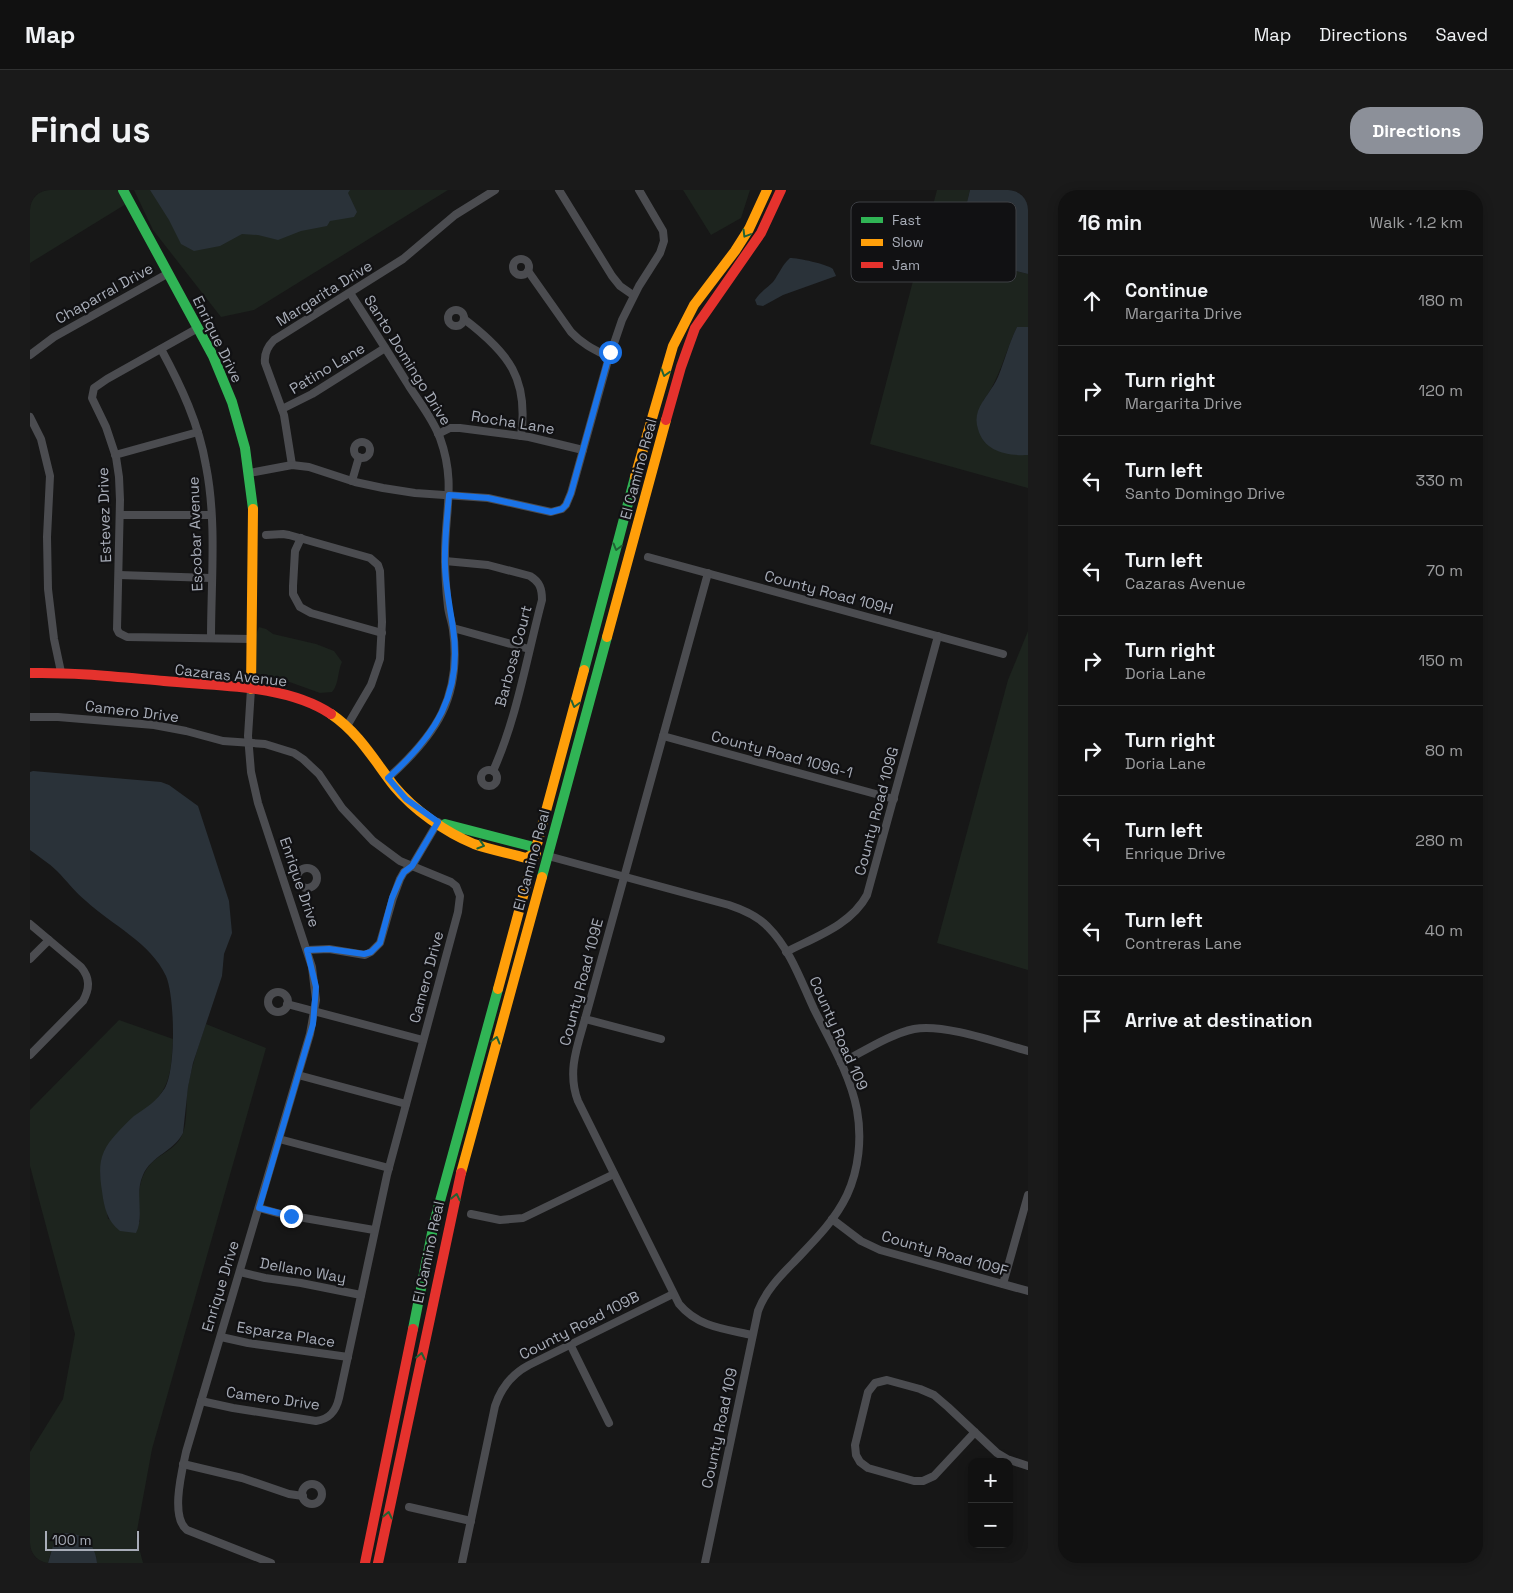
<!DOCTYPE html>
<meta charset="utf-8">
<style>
body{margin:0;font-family:"Space Grotesk",sans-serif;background:#1a1a1a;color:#f1f3f6}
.controls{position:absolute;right:15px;bottom:15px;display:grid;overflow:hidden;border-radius:10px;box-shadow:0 2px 12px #0003}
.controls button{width:45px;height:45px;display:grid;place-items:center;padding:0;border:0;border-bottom:1px solid #303131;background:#111;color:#f1f3f6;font:25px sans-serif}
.scale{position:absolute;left:15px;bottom:12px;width:94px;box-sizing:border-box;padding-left:5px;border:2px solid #a8adb8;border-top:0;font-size:14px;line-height:18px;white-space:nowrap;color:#a8adb8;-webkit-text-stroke:4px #111113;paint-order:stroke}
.stop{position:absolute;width:15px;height:15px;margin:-11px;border:4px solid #1a73e8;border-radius:50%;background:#fff}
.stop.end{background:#1a73e8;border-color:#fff;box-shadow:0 1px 5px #0008}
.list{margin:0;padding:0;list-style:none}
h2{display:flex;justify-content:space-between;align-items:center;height:65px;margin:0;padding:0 20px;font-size:21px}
h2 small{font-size:16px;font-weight:400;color:#9c9d9f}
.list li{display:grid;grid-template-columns:32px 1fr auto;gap:15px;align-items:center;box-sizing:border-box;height:90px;padding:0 20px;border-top:1px solid #303131}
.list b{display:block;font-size:19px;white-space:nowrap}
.list p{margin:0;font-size:16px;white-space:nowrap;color:#9c9d9f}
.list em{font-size:16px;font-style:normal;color:#9c9d9f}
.icon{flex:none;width:28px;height:28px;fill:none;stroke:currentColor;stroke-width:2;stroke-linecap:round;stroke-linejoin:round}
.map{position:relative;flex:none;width:998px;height:1373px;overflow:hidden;border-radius:20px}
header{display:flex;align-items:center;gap:30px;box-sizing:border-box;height:70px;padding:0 25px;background:#111;border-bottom:1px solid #303131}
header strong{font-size:24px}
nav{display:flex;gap:28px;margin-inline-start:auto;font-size:18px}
.intro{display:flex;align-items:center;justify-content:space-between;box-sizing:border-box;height:120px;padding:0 30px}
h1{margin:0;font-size:35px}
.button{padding:12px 22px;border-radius:20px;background:#8c9099;color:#fff;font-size:18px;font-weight:700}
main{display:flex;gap:30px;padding:0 30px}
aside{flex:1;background:#111;border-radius:20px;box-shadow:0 2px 12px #0003}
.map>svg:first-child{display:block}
</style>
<header>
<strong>Map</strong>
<nav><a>Map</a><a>Directions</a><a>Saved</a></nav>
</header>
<div class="intro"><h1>Find us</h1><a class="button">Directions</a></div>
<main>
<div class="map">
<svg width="998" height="1373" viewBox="0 0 998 1373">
<rect width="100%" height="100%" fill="#171717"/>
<g fill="#1d241e">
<polygon points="0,0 89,0 96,14 0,73"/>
<polygon points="104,0 418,0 224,120 191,127 123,40"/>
<polygon points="653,0 720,0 711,28 681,45"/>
<path d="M907 0H940L924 66 998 84V137H987C975 162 970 189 953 211L993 265H998V298L840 254Z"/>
<path d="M229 437 236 439 243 444 286 454 304 461 312 472C307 483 309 494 302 502L290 503 254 490 225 484 226 445Z"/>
<polygon points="998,441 998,780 907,753 978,490"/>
<path d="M89 830 143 849C141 877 142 896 120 916 114 921 106 924 101 930 90 946 80 965 70 983L78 1029 110 1032C108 1006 106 982 130 966 136 962 146 956 150 949 159 935 155 913 158 896 162 875 169 854 176 834L236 858 122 1259 106 1346 113 1373H67L66 1366 22 1358 18 1373H0V1262L33 1209 45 1144 0 976V920Z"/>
</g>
<g fill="#2a3239">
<polygon points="120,0 320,0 318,3 327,22 324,27 300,31 297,36 271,41 248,50 228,45 212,44 190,56 164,61 151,54 139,30"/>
<polygon points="940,0 998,0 998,84 924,66"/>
<path d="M760 68C768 68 797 74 803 79 803 80 806 85 806 86L753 105 733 116 727 115 725 110C730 102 737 98 743 92 749 84 752 75 760 68Z"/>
<path d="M987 137H998V265C978 266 954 262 948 239 946 233 946 227 948 221 953 208 963 199 968 187 975 170 979 153 987 137Z"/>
<path d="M3 581 131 592 139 595 168 616 199 711 202 743 194 764 192 786 163 873 158 897 153 943C144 961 121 966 113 985 104 1004 115 1025 106 1043L90 1041C77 1031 74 1017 72 1001 68 975 69 962 88 942 93 937 98 931 104 926 116 918 127 911 135 898 146 878 145 807 136 786 121 753 82 735 56 711 45 702 37 691 27 681 19 673 9 667 0 660V582Z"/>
<path d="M35 1343C54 1343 65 1354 67 1373H18L25 1349Z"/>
</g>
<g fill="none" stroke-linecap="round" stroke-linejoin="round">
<g stroke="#4b4c50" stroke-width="8">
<polyline points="529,0 582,86 590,96 603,105"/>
<circle cx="491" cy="77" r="8"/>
<path d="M498 81 541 142C552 154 565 160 579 167"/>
<path d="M320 103C340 134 360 165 379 196 390 213 403 229 410 248 426 292 415 321 415 364 415 382 416 400 418 417 419 425 422 432 423 440 432 507 406 545 358 588"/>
<circle cx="426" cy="128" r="8"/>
<path d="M434 129C479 163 499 189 491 246"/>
<polyline points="168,138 77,189 64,198 62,208 76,237 86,267 89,287 90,310 87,439 89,443 97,447 222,449"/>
<path d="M131 159C151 196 169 234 176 276 187 332 181 391 181 448"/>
<polyline points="0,165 24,147 137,84"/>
<polyline points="252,219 282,204 355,158"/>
<polyline points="0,227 11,249 20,286 17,347 18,399 24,449 31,482"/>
<polyline points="408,244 420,238 430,238 499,247 553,260"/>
<circle cx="332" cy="260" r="8"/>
<polyline points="85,265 168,242"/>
<path d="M262 275 254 225 235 173C234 164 237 157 244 150L373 69 425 25 465 0"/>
<polyline points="219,283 262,275 279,277 325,292 353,298 385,303 458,308 521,322 532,319 536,315 541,303 577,174 592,130 609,96 630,63 634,51 633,41 609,0"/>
<polyline points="322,291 329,267"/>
<polyline points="90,325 181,325"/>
<polyline points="236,345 253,344 259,345 340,368 348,375 350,381 352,432 350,469 341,495 317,536"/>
<polyline points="271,348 265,361 263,396 263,404 270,417 281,423 352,443"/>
<polyline points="618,367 973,464"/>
<path d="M415 371 458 375 500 386C510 392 512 399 512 410 497 466 487 528 463 581"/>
<path d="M678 383 555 829C547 857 537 882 548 911L649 1114C668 1137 695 1139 722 1145"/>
<polyline points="89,385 181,388"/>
<polyline points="423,438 499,459"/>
<path d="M221 499 218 546 221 582 228 613 282 777 286 810 280 844 156 1262C152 1281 140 1327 157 1340L241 1373"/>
<path d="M0 527H28L124 535 156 541 193 551 235 554 264 563 273 569 289 584 312 618 343 651 370 671 421 692 426 696 430 706 428 722 357 985 309 1208C306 1221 300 1229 286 1231L203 1218 171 1211"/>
<polyline points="633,546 864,609"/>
<circle cx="459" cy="588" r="8"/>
<path d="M518 666 699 715C714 720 728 726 738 737 760 759 771 791 784 819 800 851 820 884 827 920 832 948 829 979 817 1005 804 1032 783 1052 763 1073 749 1087 735 1102 728 1121L675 1373"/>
<circle cx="277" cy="688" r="10"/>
<path d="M0 734 51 777C60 788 60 798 53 811L0 865"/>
<polyline points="277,760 299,759 335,765 341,762 350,753 363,708 370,689 374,682 382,676 408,632"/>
<path d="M756 762C785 747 821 735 837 705L908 446"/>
<polyline points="0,769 19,750"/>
<circle cx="248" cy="812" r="10"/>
<polyline points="257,814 393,850"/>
<polyline points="555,829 631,849"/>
<path d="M811 873C833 862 860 844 884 839 913 833 969 853 998 861"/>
<polyline points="268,885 376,914"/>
<polyline points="249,949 359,978"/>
<polyline points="229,1018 251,1024 344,1040"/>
<polyline points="441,1024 470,1030 493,1028 584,984"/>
<polyline points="802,1029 831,1051 850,1060 998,1101"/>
<polyline points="210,1082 235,1088 271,1093 331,1105"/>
<polyline points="973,1094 998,1005"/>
<polyline points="191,1147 218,1153 318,1167"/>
<polyline points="540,1154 579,1233"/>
<polyline points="945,1242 904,1286 893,1291 884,1291 838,1278 830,1272 826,1265 825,1255 838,1202 845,1193 857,1190 890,1199 904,1205 918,1217 967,1263 977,1269 998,1276"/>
<polyline points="153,1274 212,1288 259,1304 273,1306"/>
<circle cx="282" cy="1304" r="10"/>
<polyline points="379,1317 441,1331"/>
<path d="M432 1373 465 1216C471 1198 482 1184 499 1175L643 1104"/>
</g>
<g stroke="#30b455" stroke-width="10">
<polyline points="93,0 183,166 202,212 215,258 223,319"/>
<polyline points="554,480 605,287"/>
<polyline points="415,634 500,656 506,663"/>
<polyline points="512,687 577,447"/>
<polyline points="383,1139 404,1033 468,799"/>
</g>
<g stroke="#ff9f0a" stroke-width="10">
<polyline points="605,287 643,156 664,115 705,61 719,39 737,0"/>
<polyline points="577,447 636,230"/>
<polyline points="221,499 223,319"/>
<path d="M301 524C329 543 344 570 364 596 384 620 415 642 444 654 461 660 479 663 496 668L506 663"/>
<polyline points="468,799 554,480"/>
<polyline points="431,983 512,687"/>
</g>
<g stroke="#e5322d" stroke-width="10">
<polyline points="636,230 651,177 665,138 731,43 751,0"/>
<path d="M0 483C45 482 89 487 134 491 187 496 256 494 301 524"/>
<polyline points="335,1373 383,1139"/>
<polyline points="348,1373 431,983"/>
</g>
</g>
<defs><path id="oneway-chevron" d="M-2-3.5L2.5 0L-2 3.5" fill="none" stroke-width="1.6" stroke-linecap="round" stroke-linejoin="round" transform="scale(1.25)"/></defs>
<g stroke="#206234">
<use href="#oneway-chevron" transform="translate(716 44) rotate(121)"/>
<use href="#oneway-chevron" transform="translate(635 183) rotate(107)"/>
<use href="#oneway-chevron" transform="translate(587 357) rotate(105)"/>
<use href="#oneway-chevron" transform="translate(545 514) rotate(105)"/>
<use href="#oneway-chevron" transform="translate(451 655) rotate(17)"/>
<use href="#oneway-chevron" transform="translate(466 850) rotate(-75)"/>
<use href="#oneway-chevron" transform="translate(426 1007) rotate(-78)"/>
<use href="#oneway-chevron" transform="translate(391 1166) rotate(-78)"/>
<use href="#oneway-chevron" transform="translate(358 1325) rotate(-78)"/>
</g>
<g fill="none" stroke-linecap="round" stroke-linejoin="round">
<path stroke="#1a73e8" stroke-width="6" d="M261 1026 229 1018 283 834 286 797 277 760 299 759 334 764 341 762 350 753 362 708 370 689 374 682 382 676 408 632 376 609 358 588C405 546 433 504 423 438 420 418 416 398 415 377 414 353 417 329 419 305L458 308 521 322 532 319 536 315 541 303 580 162"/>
</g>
<g text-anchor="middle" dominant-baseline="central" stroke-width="4.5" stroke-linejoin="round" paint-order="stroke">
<g font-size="15" fill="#a8adb8" stroke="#111113">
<text transform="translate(74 103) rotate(-29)">Chaparral Drive</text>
<text transform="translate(294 103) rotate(-32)">Margarita Drive</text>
<text transform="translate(188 149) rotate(64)">Enrique Drive</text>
<text transform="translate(378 170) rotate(58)">Santo Domingo Drive</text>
<text transform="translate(297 178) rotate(-31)">Patino Lane</text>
<text transform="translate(483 232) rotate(9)">Rocha Lane</text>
<text transform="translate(608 279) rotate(-75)">El Camino Real</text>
<text transform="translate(74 325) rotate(-92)">Estevez Drive</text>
<text transform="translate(165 344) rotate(-92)">Escobar Avenue</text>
<text transform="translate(799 402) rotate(15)">County Road 109H</text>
<text transform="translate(483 466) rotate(-75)">Barbosa Court</text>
<text transform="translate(201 485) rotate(6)">Cazaras Avenue</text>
<text transform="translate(102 521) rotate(7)">Camero Drive</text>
<text transform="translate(752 564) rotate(15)">County Road 109G-1</text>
<text transform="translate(846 621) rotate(-75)">County Road 109G</text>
<text transform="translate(501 670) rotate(-75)">El Camino Real</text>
<text transform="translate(270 692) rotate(71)">Enrique Drive</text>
<text transform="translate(396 787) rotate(-75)">Camero Drive</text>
<text transform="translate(551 792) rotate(-75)">County Road 109E</text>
<text transform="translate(809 843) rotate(66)">County Road 109</text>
<text transform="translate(398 1062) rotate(-78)">El Camino Real</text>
<text transform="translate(915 1063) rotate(16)">County Road 109F</text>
<text transform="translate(273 1080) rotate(10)">Dellano Way</text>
<text transform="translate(190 1096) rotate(-73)">Enrique Drive</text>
<text transform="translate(549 1135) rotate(-27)">County Road 109B</text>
<text transform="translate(256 1144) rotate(9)">Esparza Place</text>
<text transform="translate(243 1208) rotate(8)">Camero Drive</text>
<text transform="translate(689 1238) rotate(-78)">County Road 109</text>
</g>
</g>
<rect x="821" y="12" width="165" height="80" rx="8" fill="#111113" stroke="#3e4045" stroke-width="1"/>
<rect x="831" y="27" width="22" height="6" fill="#30b455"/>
<rect x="831" y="49" width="22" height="7" fill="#ff9f0a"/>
<rect x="831" y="72" width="22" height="6" fill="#e5322d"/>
<g font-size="14" fill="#a8adb8">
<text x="862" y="35">Fast</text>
<text x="862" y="57">Slow</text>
<text x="862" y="80">Jam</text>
</g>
</svg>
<div class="controls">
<button>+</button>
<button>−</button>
</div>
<div class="scale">100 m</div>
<div class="stop" style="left:580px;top:162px"></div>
<div class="stop end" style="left:261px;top:1026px"></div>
</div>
<aside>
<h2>16 min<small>Walk · 1.2 km</small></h2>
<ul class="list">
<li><svg class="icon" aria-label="ahead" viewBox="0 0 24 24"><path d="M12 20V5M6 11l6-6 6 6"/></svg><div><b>Continue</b><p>Margarita Drive</p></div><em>180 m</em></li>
<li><svg class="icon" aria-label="right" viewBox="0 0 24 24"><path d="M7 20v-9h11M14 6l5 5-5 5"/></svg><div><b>Turn right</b><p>Margarita Drive</p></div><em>120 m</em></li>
<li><svg class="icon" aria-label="left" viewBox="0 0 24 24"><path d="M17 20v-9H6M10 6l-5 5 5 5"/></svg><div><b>Turn left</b><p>Santo Domingo Drive</p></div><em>330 m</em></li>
<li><svg class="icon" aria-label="left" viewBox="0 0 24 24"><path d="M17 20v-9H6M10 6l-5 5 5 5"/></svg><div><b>Turn left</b><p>Cazaras Avenue</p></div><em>70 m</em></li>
<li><svg class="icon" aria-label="right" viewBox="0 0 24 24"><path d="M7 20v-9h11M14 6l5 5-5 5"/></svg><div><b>Turn right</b><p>Doria Lane</p></div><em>150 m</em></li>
<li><svg class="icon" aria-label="right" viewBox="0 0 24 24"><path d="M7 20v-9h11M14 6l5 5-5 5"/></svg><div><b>Turn right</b><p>Doria Lane</p></div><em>80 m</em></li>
<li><svg class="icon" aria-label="left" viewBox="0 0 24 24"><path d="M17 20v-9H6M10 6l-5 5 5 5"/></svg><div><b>Turn left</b><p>Enrique Drive</p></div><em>280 m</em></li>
<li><svg class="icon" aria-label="left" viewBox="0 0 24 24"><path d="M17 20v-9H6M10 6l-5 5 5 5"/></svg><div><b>Turn left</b><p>Contreras Lane</p></div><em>40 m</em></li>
<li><svg class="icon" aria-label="arrive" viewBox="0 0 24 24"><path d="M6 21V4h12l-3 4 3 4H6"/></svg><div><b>Arrive at destination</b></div></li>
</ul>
</aside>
</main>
